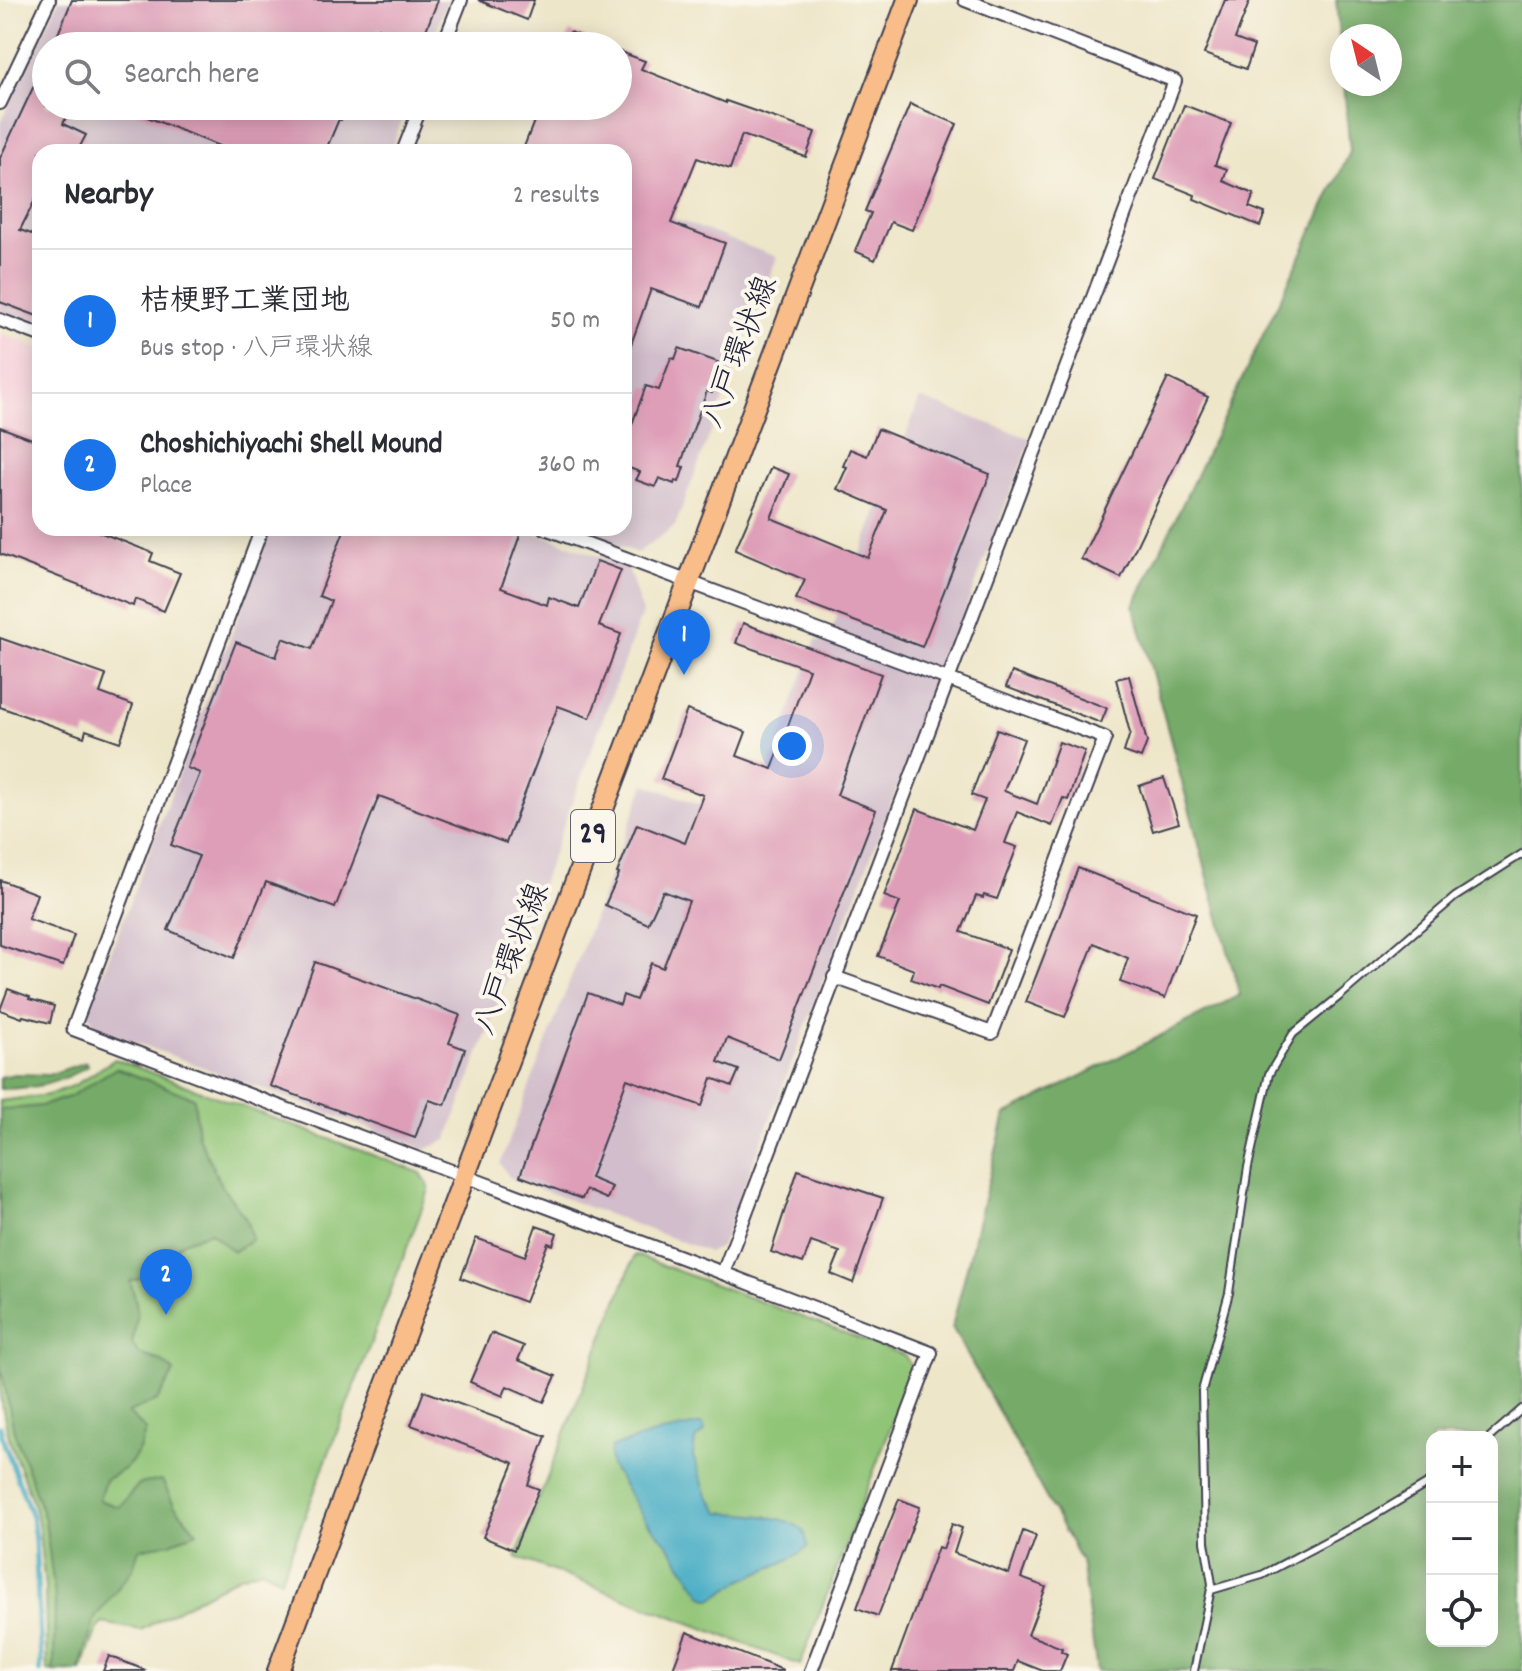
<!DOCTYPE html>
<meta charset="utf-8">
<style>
body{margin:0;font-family:Dekko,"Klee One",sans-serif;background:#f2f2f3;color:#2b2b33}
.controls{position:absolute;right:24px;bottom:24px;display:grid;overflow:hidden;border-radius:16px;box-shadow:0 4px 20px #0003}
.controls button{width:72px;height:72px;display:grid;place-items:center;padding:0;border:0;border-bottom:2px solid #e1e1e2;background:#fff;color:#2b2b33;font:40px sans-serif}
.compass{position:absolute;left:1330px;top:24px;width:72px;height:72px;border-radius:50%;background:#fff;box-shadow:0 4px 20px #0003;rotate:325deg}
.you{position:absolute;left:792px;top:746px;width:28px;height:28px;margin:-20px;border:6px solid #fff;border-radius:50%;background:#1a73e8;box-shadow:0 0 0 12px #1a73e833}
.badge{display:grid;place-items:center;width:52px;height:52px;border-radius:50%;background:#1a73e8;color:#fff;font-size:26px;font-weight:700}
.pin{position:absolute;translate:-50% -66px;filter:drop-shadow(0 2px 4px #0008)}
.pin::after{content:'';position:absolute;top:42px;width:28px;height:24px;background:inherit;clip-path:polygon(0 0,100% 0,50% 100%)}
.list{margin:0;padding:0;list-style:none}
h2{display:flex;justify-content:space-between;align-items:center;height:104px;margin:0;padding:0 32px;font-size:34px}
h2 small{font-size:26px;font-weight:400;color:#7c7c81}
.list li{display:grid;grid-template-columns:52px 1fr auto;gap:24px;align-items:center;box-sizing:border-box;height:144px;padding:0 32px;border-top:2px solid #e1e1e2}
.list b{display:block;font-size:30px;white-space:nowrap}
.list p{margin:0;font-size:26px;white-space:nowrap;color:#7c7c81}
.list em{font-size:26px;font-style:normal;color:#7c7c81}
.icon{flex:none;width:44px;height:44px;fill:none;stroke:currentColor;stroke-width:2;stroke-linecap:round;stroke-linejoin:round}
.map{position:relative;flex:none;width:1522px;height:1671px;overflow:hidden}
.search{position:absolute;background:#fff;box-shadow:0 4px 20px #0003;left:32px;top:32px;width:600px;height:88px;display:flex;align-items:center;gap:20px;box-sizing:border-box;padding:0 28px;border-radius:44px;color:#7c7c81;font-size:30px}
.panel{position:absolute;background:#fff;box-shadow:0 4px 20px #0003;left:32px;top:144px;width:600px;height:392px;border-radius:24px}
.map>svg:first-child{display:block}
</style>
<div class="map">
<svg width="1522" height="1671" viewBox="0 0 1522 1671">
<rect width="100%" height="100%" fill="#fbf7ec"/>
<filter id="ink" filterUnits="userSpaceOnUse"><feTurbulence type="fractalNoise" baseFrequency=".0125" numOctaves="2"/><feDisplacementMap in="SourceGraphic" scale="16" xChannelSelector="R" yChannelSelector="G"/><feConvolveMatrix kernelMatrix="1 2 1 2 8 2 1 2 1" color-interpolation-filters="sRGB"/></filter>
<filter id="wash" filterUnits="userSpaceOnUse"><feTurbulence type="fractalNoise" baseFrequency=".006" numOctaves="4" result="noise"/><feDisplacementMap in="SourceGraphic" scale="32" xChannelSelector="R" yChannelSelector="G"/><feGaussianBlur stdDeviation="1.8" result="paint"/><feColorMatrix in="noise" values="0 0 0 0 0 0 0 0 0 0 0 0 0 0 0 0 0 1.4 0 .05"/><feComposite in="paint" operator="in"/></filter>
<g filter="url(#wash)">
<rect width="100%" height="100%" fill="#eee6c9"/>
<polygon fill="#f5cfd9" points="0,333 40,348 40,503 0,487"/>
<g fill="#d1bdcb">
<polygon points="59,0 447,0 430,46 46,46 46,106 407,106 390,152 40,152 40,327 0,312 0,124"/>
<polygon points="624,200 777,257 675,526 637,553 573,528 624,528"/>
<polygon points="920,398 1031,439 721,1247 709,1252 510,1178 500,1164 645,784 748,823 816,640 827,643"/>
<polygon points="272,528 523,528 628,567 642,613 447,1140 426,1149 96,1028 88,1012"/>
</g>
<g fill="#90c476" stroke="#597358" stroke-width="2">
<polygon points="115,1059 421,1173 428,1185 429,1190 281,1579 262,1569 237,1577 141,1630 102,1623 96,1632 81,1671 47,1671 45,1587 38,1522 32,1500 10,1442 0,1396 0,1101 48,1095 75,1085"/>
<polygon points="635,1255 904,1355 913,1368 800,1665 516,1557"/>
</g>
<g fill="#74aa67" stroke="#4b6651" stroke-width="2" fill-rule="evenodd">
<path d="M1336 0H1522V1671H1097L1081 1561 952 1327 1005 1115 1240 995 1134 606 1350 152 1344 84H1390V36H1342V65ZM1432 1437H1492V1641H1432Z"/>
<path d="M86 1062 87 1066C57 1085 36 1088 0 1089V1077L15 1074 48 1075Z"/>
<path d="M116 1068 194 1098 198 1136 221 1185 246 1219 252 1239 233 1252 210 1232 183 1242 145 1276 130 1281C139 1308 139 1315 132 1343L139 1354 161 1361 174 1372 157 1401 128 1413 146 1430C136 1460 134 1465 105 1480L99 1500 119 1507 139 1484 162 1480 174 1505 197 1532 170 1543 139 1549 133 1568 95 1618 79 1671H52L54 1665 55 1597 45 1520 14 1431 0 1364V1110L41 1106 69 1097Z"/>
</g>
<path fill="#44acc4" stroke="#336780" stroke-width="2" d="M703 1424 705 1431 695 1440 693 1456 707 1495 720 1512C741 1515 795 1514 805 1534 806 1538 807 1543 808 1547 787 1564 763 1569 739 1582 729 1587 722 1594 711 1599L703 1596 666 1542 646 1521 611 1466 610 1453 612 1447 657 1433Z"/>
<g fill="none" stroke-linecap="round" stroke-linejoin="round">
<polyline stroke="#44acc4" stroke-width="5" points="0,1427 4,1443 32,1517 35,1541 41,1661 40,1671"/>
</g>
<g id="blocks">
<g fill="#de9eb8">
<polygon points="72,0 438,0 420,45 378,28 371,46 53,46"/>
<polygon points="478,0 534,0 527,20"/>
<polygon points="1225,0 1250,0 1235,39 1254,46 1246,69 1204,54"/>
<polygon points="570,32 604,45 604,46 564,46"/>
<polygon points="618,51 645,61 641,69 726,103 726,101 815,132 806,157 742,135 730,169 697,158 671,223 725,243 702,307 651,289 626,358 624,358 624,152 522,152 540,106 618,106"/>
<polygon points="46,60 46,106 71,106 63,124 86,135 77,152 72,152 54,143 49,152 40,152 40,190 20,230 40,237 40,317 0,302 0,158"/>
<polygon points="910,104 957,124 912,230 891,222 875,260 855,251 871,213 865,211"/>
<polygon points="1184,105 1231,123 1215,165 1227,169 1223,181 1254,194 1249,207 1265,213 1260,226 1194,199 1195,195 1155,179"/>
<polygon points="120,106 347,106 341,120 339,119 325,152 234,152"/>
<polygon points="679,348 723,364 712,393 707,391 680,466 684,467 679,482 675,481 674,484 659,478 655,487 636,480 640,472 624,466 624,446 646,386 659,390 671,358 675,359"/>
<polygon points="1168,378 1208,397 1121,578 1081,559"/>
<polygon points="0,427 40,442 40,528 89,528 153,553 150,561 180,573 164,611 135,599 133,606 0,554"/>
<polygon points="878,429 990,474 922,647 796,599 805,580 735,550 771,467 789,474 771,518 868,558 887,510 837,489 847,467 843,466 850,449 867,456"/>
<polygon points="345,528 500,528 520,535 501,588 547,605 549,597 579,608 597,561 621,570 599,626 621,634 590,718 558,706 506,843 379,796 335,908 266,882 234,958 168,930 199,856 171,845 200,773 187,768 236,642 276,657 283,638 312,649 331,601 319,596"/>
<polygon points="743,623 881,674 837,795 876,810 779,1059 727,1038 718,1062 739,1070 732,1086 712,1078 702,1106 627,1079 590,1178 612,1187 607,1199 586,1190 582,1199 520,1176 588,993 620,1005 623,995 636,1000 651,963 663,968 689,901 663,891 648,924 605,905 619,874 617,873 637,824 685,843 703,795 661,779 687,710 746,732 737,756 772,769 809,669 736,643"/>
<polygon points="0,638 106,675 100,693 133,705 120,742 86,730 84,737 0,707"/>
<polygon points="1012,672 1107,708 1101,723 1006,687"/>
<polygon points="1129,676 1147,742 1141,758 1124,752 1130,733 1116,679"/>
<polygon points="997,729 1024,739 1004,791 1037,804 1059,742 1085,751 1068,800 1063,798 1052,826 1017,812 1005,843 1017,847 997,899 984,895 983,898 976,896 961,932 1009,949 988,1005 939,986 938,989 911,979 914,970 878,956 900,902 884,896 917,809 973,830 985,800 971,795"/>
<polygon points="1164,778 1179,823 1153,831 1139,786"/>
<polygon points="1078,868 1196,914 1165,998 1120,982 1128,958 1094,943 1065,1017 1026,1002"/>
<polygon points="0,880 37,894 28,919 74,935 63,966 0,945"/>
<polygon points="315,962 460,1015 449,1043 465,1049 445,1105 429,1100 415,1138 270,1086"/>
<polygon points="8,989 30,997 29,999 54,1006 50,1023 23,1016 22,1018 0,1010"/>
<polygon points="798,1170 883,1198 853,1283 831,1274 840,1252 811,1242 803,1263 771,1252"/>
<polygon points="536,1226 557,1233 553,1245 548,1243 525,1302 461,1278 476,1238 525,1256"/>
<polygon points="491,1333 524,1346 518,1360 556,1376 544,1402 507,1386 503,1396 470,1382"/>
<polygon points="424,1391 546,1436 528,1485 539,1489 514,1550 483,1537 514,1463 411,1425"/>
<polygon points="899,1499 920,1507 878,1616 857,1608"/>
<polygon points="952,1524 962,1528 954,1553 1009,1574 1023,1531 1036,1536 1021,1578 1046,1587 1028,1635 1062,1648 1061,1651 1067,1654 1060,1671 1043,1671 1018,1661 1014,1671 892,1671 938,1547 943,1549"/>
<polygon points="687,1632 783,1670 783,1671 672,1671"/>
<polygon points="109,1656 145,1670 144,1671 103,1671"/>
</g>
</g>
</g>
<g filter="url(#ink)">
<use href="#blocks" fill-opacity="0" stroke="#413f50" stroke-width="2"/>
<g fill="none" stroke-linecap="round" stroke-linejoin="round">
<defs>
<g id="service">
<polyline points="1490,1437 1522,1409"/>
<polyline points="1211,1590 1262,1575 1370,1518 1432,1481"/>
<polyline points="1194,1671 1212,1584 1205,1542 1202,1391 1229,1293 1248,1167 1269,1074 1293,1034 1341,995 1455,897 1522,854"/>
</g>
<g id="minor">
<polyline points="443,46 461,0"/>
<polyline points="0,103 49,0"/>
<polyline points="403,152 421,106"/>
<polyline points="0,320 40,335"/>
<polyline points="262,528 73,1029 723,1273 931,1353 811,1671"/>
<polyline points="545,528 1105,738 992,1033 834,977"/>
<polyline points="723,1273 1175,81 965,0"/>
</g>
<polyline id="primary" points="278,1671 908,0"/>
</defs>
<use href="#service" stroke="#413f50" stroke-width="10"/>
<use href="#minor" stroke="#413f50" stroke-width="16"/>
<use href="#primary" stroke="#413f50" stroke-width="24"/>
<use href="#service" stroke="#fff" stroke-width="6"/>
<use href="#minor" stroke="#fff" stroke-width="12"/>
<use href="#primary" stroke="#f8bd89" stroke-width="20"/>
</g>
</g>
<g text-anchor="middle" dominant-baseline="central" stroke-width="8" stroke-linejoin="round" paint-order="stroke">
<rect fill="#fbf7ec" stroke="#636270" stroke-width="2" x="571" y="810" width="44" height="52" rx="6"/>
<g font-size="30" font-weight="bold" fill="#22223b">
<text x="593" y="836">29</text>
</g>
<g font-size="32" fill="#22223b" stroke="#fbf7ec">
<text transform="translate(742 353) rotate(-69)">八戸環状線</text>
<text transform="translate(514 960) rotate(-69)">八戸環状線</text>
</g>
</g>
</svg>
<div class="controls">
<button>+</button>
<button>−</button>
<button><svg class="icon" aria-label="locate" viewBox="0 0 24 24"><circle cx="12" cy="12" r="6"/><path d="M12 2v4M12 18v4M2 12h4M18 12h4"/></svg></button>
</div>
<svg class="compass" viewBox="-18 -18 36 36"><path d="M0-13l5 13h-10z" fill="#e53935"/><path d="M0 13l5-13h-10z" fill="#7c7c81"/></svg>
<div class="you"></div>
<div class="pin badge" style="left:684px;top:675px">1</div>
<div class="pin badge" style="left:166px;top:1315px">2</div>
<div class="search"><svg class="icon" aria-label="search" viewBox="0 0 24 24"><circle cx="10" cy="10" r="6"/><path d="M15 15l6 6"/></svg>Search here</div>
<section class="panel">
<h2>Nearby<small>2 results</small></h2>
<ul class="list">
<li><span class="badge">1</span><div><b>桔梗野工業団地</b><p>Bus stop · 八戸環状線</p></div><em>50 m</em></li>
<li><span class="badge">2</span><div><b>Choshichiyachi Shell Mound</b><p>Place</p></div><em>360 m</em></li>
</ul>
</section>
</div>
